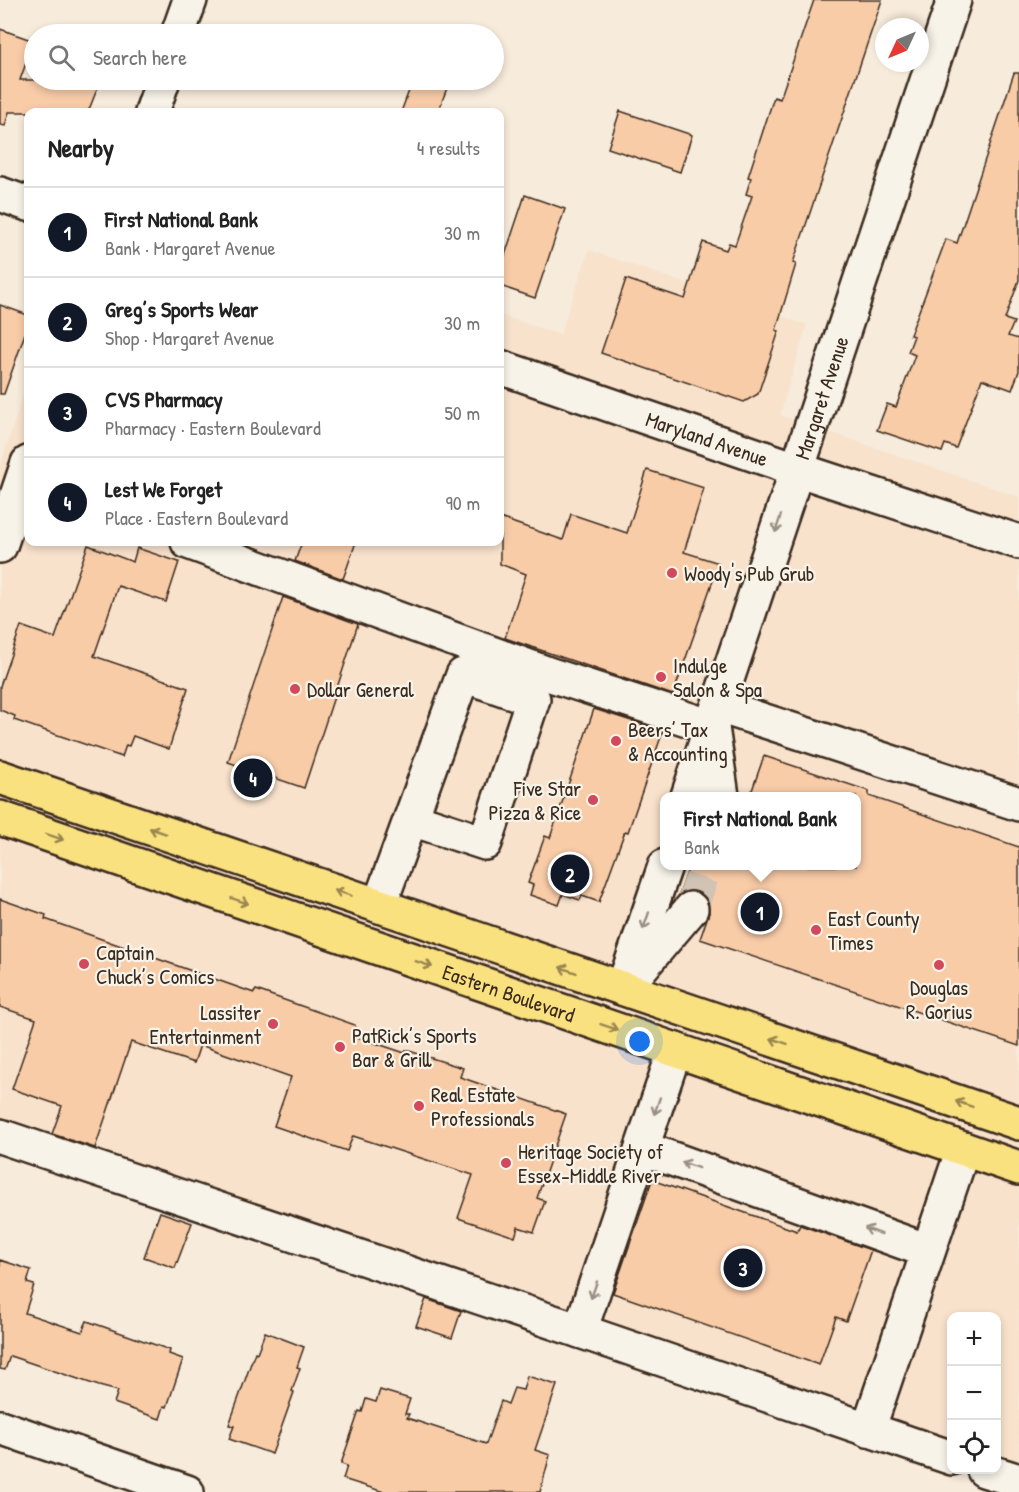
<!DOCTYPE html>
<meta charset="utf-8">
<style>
body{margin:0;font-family:"Patrick Hand",sans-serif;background:#f6f6f6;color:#222}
.controls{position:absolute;right:18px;bottom:18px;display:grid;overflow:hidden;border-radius:12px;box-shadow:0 3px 9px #0003}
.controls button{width:54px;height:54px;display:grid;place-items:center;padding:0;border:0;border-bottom:2px solid #e0e0e0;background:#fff;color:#222;font:30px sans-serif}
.compass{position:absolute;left:875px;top:18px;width:54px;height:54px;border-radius:50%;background:#fff;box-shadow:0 3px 9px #0003;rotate:226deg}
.you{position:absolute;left:640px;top:1042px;width:21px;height:21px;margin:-15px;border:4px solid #fff;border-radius:50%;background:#1a73e8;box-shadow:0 0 0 9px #1a73e833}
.badge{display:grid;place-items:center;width:39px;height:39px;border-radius:50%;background:#111827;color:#fff;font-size:20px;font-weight:700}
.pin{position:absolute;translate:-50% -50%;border:3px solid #fff;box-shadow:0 2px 6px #0006}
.popup{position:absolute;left:660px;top:792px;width:201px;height:78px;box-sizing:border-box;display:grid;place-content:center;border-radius:12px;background:#fff;filter:drop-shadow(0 2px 4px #0005);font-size:20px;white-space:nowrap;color:#767676}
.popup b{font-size:22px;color:#222}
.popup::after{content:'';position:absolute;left:50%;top:100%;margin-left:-12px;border:12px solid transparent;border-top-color:#fff}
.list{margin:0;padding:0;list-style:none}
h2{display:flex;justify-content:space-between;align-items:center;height:78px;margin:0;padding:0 24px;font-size:26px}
h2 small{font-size:20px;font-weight:400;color:#767676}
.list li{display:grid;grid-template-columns:39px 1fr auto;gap:18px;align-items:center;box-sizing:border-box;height:90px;padding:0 24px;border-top:2px solid #e0e0e0}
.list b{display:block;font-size:22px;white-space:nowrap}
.list p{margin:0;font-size:20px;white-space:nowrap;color:#767676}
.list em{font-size:20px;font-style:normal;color:#767676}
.icon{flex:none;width:33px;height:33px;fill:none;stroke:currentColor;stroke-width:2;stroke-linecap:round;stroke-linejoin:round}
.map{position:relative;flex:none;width:1019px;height:1492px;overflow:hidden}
.search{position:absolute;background:#fff;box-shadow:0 3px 9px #0003;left:24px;top:24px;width:480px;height:66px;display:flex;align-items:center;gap:15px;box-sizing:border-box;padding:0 21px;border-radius:33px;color:#767676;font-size:22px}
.panel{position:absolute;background:#fff;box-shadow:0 3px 9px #0003;left:24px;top:108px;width:480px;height:438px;border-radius:12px}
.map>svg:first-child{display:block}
</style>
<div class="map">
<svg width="1019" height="1492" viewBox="0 0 1019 1492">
<rect width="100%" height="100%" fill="#f7ebdb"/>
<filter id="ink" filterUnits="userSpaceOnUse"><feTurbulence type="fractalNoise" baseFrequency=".0167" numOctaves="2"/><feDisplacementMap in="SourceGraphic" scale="12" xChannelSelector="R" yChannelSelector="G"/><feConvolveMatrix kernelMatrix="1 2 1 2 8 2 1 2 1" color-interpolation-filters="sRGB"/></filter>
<g filter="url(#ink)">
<path fill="#f8e2cc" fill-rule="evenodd" d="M589 250 807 325 780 415 1019 497V1481L996 1470V1316H952L951 1458 0 1132V467L28 379V542H500V315L560 335ZM664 796H856V866H664Z"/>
<g fill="#f9cca8" stroke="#3b2a1e" stroke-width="1.5">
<polygon points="814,0 882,0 793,263 796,264 776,330 779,331 758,394 744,402 601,353 626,279 685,299 703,242 726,250 729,243 735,245 752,196 746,194 751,178 748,177 774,97 780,99"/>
<polygon points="0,29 34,41 20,80 97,80 94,86 98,87 88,112 9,112 5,126 0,125"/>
<polygon points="1014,73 1019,73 1019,280 1005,319 1014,322 1008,336 1019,339 1019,371 1012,390 982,379 956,448 945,444 942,452 877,430 887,404 896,407 915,355 908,352 914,336 910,335 946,239 957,243"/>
<polygon points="413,80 450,80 438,112 401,112"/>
<polygon points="620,111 692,135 680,172 608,148"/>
<polygon points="525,195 565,209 535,298 500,286 500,270"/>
<polygon points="0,305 28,315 28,325 4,394 0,394"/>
<polygon points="647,470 704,488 684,552 719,563 673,695 505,638 526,574 500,564 500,518 563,540 571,514 627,533"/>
<polygon points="302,542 356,542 343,579 295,561"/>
<polygon points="88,545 133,562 137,548 179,562 166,602 118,586 94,656 188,688 169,749 133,736 129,746 126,745 122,757 14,720 15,716 0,710 0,686 21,626 55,638"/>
<polygon points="283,597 358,624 304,788 228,762"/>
<polygon points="594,709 663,731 628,832 625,831 599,902 582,896 580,900 563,894 559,905 530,895 533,885 528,883 545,836 550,838"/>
<polygon points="764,756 869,791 869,796 1019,847 1019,1046 700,939 709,913 708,902 704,895 695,891 685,891 679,895 689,866 856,866 856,796 750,796"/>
<polygon points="0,899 46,915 45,919 254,993 256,990 355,1025 355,1027 357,1028 354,1036 405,1053 406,1050 463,1068 460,1077 566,1114 537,1198 545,1201 534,1232 518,1227 515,1237 458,1218 473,1175 353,1136 347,1151 274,1126 291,1077 200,1045 194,1063 131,1042 95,1148 52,1134 62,1106 12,1089 36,1019 0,1007"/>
<polygon points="652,1180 797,1231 800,1225 871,1250 846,1321 836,1317 819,1365 613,1293"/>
<polygon points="160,1212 192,1223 175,1268 144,1257"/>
<polygon points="0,1260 31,1270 27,1283 34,1285 25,1313 82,1332 87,1321 170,1350 169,1354 183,1359 167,1407 164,1406 160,1419 114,1403 118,1391 99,1386 10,1356 5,1370 0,1369"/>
<polygon points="426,1299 461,1311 452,1338 416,1326"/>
<polygon points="265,1332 304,1347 297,1367 300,1368 292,1391 294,1392 272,1454 229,1439 234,1426 229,1425 255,1352 257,1353"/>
<polygon points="527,1376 557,1385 535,1450 550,1455 540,1492 384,1492 343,1479 347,1466 341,1464 359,1411 362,1412 366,1399 376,1402 380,1390 410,1399 405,1414 409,1414 407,1418 486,1444 501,1401 508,1404 514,1388 523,1390"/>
</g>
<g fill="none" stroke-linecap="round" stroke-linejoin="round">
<polyline stroke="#d1c4b5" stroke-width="33" stroke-dasharray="33 16" stroke-linecap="butt" points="691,909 706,866"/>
<defs>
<g id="minor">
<polyline points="178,34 190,0"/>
<polyline points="152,112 163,80"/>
<polyline points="0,194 28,204"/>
<path id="s1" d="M500 367 796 469 1019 542"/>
<polyline points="188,542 551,675 712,727 722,796"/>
<polyline points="0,546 28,463"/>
<polyline points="719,706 1019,804"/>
<path id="s2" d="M688 796 954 0"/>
<polyline points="379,906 463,675 533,699 485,843 412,819"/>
<polyline points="634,976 691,909"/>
<polyline points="623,988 665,866"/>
<polyline points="0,1136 580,1331 952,1458"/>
<polyline points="642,1148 928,1251"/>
<polyline points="580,1331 675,1050"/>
<polyline points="0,1427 187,1492"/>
<polyline points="868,1430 963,1149"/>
<polyline points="984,1470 1019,1481"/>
</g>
<g id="major">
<polyline points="0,777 1019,1123"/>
<path id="s3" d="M0 818 1019 1168"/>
</g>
</defs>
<use href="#minor" stroke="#3b2a1e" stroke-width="38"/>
<use href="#major" stroke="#3b2a1e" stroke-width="38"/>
<use href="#minor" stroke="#f7f3e8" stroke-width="33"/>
<use href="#major" stroke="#fae180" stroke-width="33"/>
</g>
<defs><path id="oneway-shaft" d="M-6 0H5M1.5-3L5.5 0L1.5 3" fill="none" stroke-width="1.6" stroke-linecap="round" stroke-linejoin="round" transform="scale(1.5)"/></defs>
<g stroke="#998e83">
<use href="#oneway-shaft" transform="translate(778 524) rotate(108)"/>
<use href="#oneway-shaft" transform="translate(646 921) rotate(109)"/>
<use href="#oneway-shaft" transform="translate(657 1106) rotate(109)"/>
<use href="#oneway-shaft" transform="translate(690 1165) rotate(-160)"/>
<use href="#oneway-shaft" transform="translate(873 1231) rotate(-160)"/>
<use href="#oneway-shaft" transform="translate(594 1290) rotate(109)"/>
</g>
<g stroke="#9a864f">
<use href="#oneway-shaft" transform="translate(158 831) rotate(-161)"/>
<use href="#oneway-shaft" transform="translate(55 837) rotate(19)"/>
<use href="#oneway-shaft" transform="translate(343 893) rotate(-161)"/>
<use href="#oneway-shaft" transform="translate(240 901) rotate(19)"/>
<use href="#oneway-shaft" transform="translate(424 964) rotate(19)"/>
<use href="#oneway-shaft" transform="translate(568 970) rotate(-161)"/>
<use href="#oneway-shaft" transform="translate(609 1027) rotate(19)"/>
<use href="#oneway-shaft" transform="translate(779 1041) rotate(-161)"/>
<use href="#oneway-shaft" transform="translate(964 1104) rotate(-161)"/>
</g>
</g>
<g fill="#d1495b" stroke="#f7f3e8" stroke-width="2">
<circle cx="672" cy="573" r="6"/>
<circle cx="661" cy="677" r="6"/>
<circle cx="295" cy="689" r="6"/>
<circle cx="616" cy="741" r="6"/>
<circle cx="593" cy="800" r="6"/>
<circle cx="816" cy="930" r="6"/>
<circle cx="84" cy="964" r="6"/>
<circle cx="939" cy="965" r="6"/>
<circle cx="273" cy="1024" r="6"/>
<circle cx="340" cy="1047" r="6"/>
<circle cx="419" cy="1106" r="6"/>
<circle cx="506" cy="1163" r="6"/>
</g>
<g text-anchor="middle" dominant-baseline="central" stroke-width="4.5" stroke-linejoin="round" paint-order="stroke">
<g font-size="21" fill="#3b2a1e" stroke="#f7f3e8">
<text stroke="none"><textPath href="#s2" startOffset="420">Margaret Avenue</textPath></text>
<text stroke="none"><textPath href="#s1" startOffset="219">Maryland Avenue</textPath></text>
<text stroke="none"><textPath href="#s3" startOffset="538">Eastern Boulevard</textPath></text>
</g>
<g font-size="21" fill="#3b2a1e" stroke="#f7f3e8" text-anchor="start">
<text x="684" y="573">Woody's Pub Grub</text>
<text x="673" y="665">Indulge<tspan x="673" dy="24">Salon &amp; Spa</tspan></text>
<text x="307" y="689">Dollar General</text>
<text x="628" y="729">Beers’ Tax<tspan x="628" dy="24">&amp; Accounting</tspan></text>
<text x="581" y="788" text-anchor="end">Five Star<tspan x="581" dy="24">Pizza &amp; Rice</tspan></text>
<text x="828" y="918">East County<tspan x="828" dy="24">Times</tspan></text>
<text x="96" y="952">Captain<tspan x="96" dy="24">Chuck’s Comics</tspan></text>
<text x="939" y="987" text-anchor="middle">Douglas<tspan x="939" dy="24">R. Gorius</tspan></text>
<text x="261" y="1012" text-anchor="end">Lassiter<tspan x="261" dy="24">Entertainment</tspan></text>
<text x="352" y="1035">PatRick’s Sports<tspan x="352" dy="24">Bar &amp; Grill</tspan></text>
<text x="431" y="1094">Real Estate<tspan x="431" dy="24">Professionals</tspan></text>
<text x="518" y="1151">Heritage Society of<tspan x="518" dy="24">Essex-Middle River</tspan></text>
</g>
</g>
</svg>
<div class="controls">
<button>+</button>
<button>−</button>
<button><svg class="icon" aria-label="locate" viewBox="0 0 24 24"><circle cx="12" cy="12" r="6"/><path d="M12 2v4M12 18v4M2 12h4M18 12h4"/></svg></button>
</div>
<svg class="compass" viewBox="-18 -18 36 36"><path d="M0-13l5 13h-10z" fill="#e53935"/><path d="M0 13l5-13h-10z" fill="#767676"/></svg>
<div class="you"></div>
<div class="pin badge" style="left:760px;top:912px">1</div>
<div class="popup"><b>First National Bank</b>Bank</div>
<div class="pin badge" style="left:570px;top:874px">2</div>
<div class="pin badge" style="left:743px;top:1268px">3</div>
<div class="pin badge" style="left:253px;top:778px">4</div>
<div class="search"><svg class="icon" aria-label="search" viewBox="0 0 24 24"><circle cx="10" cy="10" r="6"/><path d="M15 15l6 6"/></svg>Search here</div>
<section class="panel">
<h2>Nearby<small>4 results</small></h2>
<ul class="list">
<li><span class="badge">1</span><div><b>First National Bank</b><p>Bank · Margaret Avenue</p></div><em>30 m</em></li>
<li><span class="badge">2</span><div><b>Greg’s Sports Wear</b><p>Shop · Margaret Avenue</p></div><em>30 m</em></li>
<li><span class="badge">3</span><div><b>CVS Pharmacy</b><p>Pharmacy · Eastern Boulevard</p></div><em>50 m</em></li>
<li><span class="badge">4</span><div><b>Lest We Forget</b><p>Place · Eastern Boulevard</p></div><em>90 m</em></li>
</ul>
</section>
</div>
